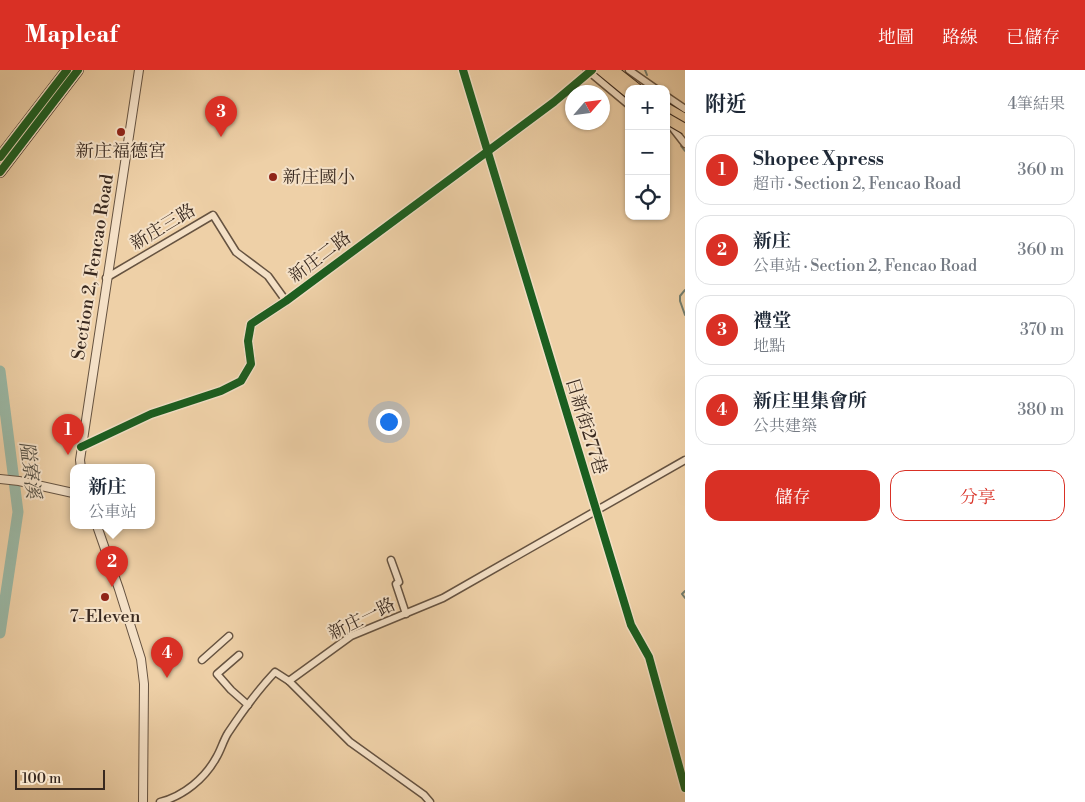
<!DOCTYPE html>
<html lang="zh-TW">
<meta charset="utf-8">
<style>
body{margin:0;font-family:"Libre Bodoni","Noto Serif TC",serif;background:#f6f6f7;color:#1f2937}
.controls{position:absolute;right:15px;top:15px;display:grid;overflow:hidden;border-radius:10px;box-shadow:0 1px 4px #0004}
.controls button{width:45px;height:45px;display:grid;place-items:center;padding:0;border:0;border-bottom:1px solid #e0e1e3;background:#fff;color:#1f2937;font:25px sans-serif}
.compass{position:absolute;left:565px;top:15px;width:45px;height:45px;border-radius:50%;background:#fff;box-shadow:0 1px 4px #0004;rotate:62deg}
.scale{position:absolute;left:15px;bottom:12px;width:90px;box-sizing:border-box;padding-left:5px;border:2px solid #39291f;border-top:0;font-size:14px;line-height:18px;white-space:nowrap;color:#39291f;-webkit-text-stroke:4px #f4e0c6;paint-order:stroke}
.you{position:absolute;left:388px;top:351px;width:18px;height:18px;margin:-12px;border:4px solid #fff;border-radius:50%;background:#1a73e8;box-shadow:0 0 0 8px #1a73e833}
.badge{display:grid;place-items:center;width:32px;height:32px;border-radius:50%;background:#d93025;color:#fff;font-size:16px;font-weight:700}
.pin{position:absolute;translate:-50% -41px;filter:drop-shadow(0 1px 2px #0008)}
.pin::after{content:'';position:absolute;top:26px;width:18px;height:15px;background:inherit;clip-path:polygon(0 0,100% 0,50% 100%)}
.popup{position:absolute;left:70px;top:394px;width:85px;height:65px;box-sizing:border-box;display:grid;place-content:center;border-radius:10px;background:#fff;filter:drop-shadow(0 1px 4px #0005);font-size:16px;white-space:nowrap;color:#747a83}
.popup b{font-size:19px;color:#1f2937}
.popup::after{content:'';position:absolute;left:50%;top:100%;margin-left:-10px;border:10px solid transparent;border-top-color:#fff}
.list{margin:0;padding:0;list-style:none}
h2{display:flex;justify-content:space-between;align-items:center;height:65px;margin:0;padding:0 20px;font-size:21px}
h2 small{font-size:16px;font-weight:400;color:#747a83}
.list li{display:grid;grid-template-columns:32px 1fr auto;gap:15px;align-items:center;box-sizing:border-box;height:70px;margin:0 10px 10px;padding:0 10px;border:1px solid #e0e1e3;border-radius:15px}
.list b{display:block;font-size:19px;white-space:nowrap}
.list p{margin:0;font-size:16px;white-space:nowrap;color:#747a83}
.list em{font-size:16px;font-style:normal;color:#747a83}
.actions{display:flex;gap:10px;padding:15px 20px}
.actions a{flex:1;padding:11px 0;border:1px solid #d93025;border-radius:15px;text-align:center;font-size:18px;color:#d93025}
.actions .main{background:#d93025;color:#fff}
.icon{flex:none;width:28px;height:28px;fill:none;stroke:currentColor;stroke-width:2;stroke-linecap:round;stroke-linejoin:round}
.map{position:relative;flex:none;width:685px;height:732px;overflow:hidden}
header{display:flex;align-items:center;gap:30px;box-sizing:border-box;height:70px;padding:0 25px;background:#d93025;color:#fff}
header strong{font-size:24px}
nav{display:flex;gap:28px;margin-inline-start:auto;font-size:18px}
main{display:flex}
aside{flex:1;background:#fff}
.map>svg:first-child{display:block}
</style>
<header>
<strong>Mapleaf</strong>
<nav><a>地圖</a><a>路線</a><a>已儲存</a></nav>
</header>
<main>
<div class="map">
<svg width="685" height="732" viewBox="0 0 685 732">
<rect width="100%" height="100%" fill="#eed0a7"/>
<filter id="stains"><feTurbulence type="fractalNoise" baseFrequency=".004" numOctaves="4"/><feColorMatrix values="0 0 0 0 .2 0 0 0 0 .09 0 0 0 0 .02 0 0 0 .5 -.17"/></filter>
<radialGradient id="worn" r=".72"><stop offset=".6" stop-color="#630" stop-opacity="0"/><stop offset="1" stop-color="#630" stop-opacity=".3"/></radialGradient>
<g fill="none" stroke-linecap="round" stroke-linejoin="round">
<g stroke="#737e6f" stroke-width="2">
<polyline points="645,0 647,5"/>
<polyline points="681,76 685,81"/>
<polyline points="685,220 680,226 680,231 685,245"/>
<polyline points="685,521 682,524 685,528"/>
</g>
<polyline stroke="#9ab7a4" stroke-width="11" points="0,301 18,442 0,563"/>
<defs>
<g id="minor">
<polyline points="463,0 631,555 649,587 685,718"/>
<polyline points="587,0 629,35"/>
<polyline points="629,0 656,19"/>
<polyline points="666,26 685,39"/>
<polyline points="668,49 671,56 685,74"/>
<polyline points="106,208 213,145 236,182 268,206 286,231"/>
<polyline points="391,490 399,512 396,514 406,544"/>
<polyline points="239,585 217,604 231,620 248,635"/>
<polyline points="202,590 229,566"/>
<polyline points="289,611 351,566 443,528 685,390"/>
<path d="M160 732C184 726 205 708 216 688 221 680 223 671 228 663 242 642 257 621 275 602L289 611 350 672 424 725 430 732"/>
</g>
<g id="tertiary">
<polyline points="81,377 151,344 221,321 241,311 251,294 248,271 251,254 286,231 554,32 592,0"/>
<polyline points="81,398 80,390 139,0"/>
<polyline points="0,409 19,411 73,423"/>
<polyline points="97,456 119,519 141,589 144,614 143,732"/>
</g>
<g id="primary">
<polyline points="601,0 629,23"/>
<polyline points="613,0 637,19"/>
<polyline points="666,38 685,49"/>
<polyline points="0,87 67,0"/>
<polyline points="0,102 78,0"/>
</g>
</defs>
<use href="#minor" stroke="#665341" stroke-width="9"/>
<use href="#tertiary" stroke="#665341" stroke-width="10"/>
<use href="#primary" stroke="#39291f" stroke-width="12"/>
<use href="#minor" stroke="#f4e0c6" stroke-width="6"/>
<use href="#tertiary" stroke="#f4e0c6" stroke-width="8"/>
<use href="#primary" stroke="#eed0a7" stroke-width="10"/>
<defs>
<polyline id="primary-bridge" points="666,48 685,59"/>
</defs>
<use href="#primary-bridge" stroke="#39291f" stroke-width="12" stroke-linecap="butt"/>
<use href="#primary-bridge" stroke="#eed0a7" stroke-width="10"/>
<defs>
<g id="cycleway">
<polyline points="463,0 631,555 649,587 685,718"/>
<polyline points="0,87 67,0"/>
<polyline points="0,102 78,0"/>
<polyline points="81,377 151,344 221,321 241,311 251,294 248,271 251,254 286,231 554,32 592,0"/>
</g>
</defs>
<use href="#cycleway" stroke="#f4e0c6" stroke-width="11"/>
<use href="#cycleway" stroke="#1b5e20" stroke-width="8"/>
</g>
<g fill="#8f2418" stroke="#f4e0c6" stroke-width="2">
<circle cx="121" cy="62" r="5"/>
<circle cx="273" cy="107" r="5"/>
<circle cx="105" cy="527" r="5"/>
</g>
<g text-anchor="middle" dominant-baseline="central" stroke-width="4" stroke-linejoin="round" paint-order="stroke">
<g font-size="18" fill="#39291f" stroke="#f4e0c6">
<text x="121" y="81">新庄福德宮</text>
<text x="283" y="107" text-anchor="start">新庄國小</text>
<text x="105" y="546">7-Eleven</text>
</g>
<g font-size="18" fill="#39291f" stroke="#f4e0c6">
<text transform="translate(163 157) rotate(-31)">新庄三路</text>
<text transform="translate(320 187) rotate(-37)">新庄二路</text>
<text transform="translate(93 197) rotate(-81)">Section 2, Fencao Road</text>
<text transform="translate(586 356) rotate(73)">日新街277巷</text>
<text transform="translate(362 549) rotate(-26)">新庄一路</text>
</g>
<g font-size="19" font-style="italic" fill="#514c40" stroke="#f4e0c6">
<text transform="translate(30 400) rotate(83)">隘寮溪</text>
</g>
</g>
<rect width="100%" height="100%" filter="url(#stains)"/>
<rect width="100%" height="100%" fill="url(#worn)"/>
</svg>
<div class="controls">
<button>+</button>
<button>−</button>
<button><svg class="icon" aria-label="locate" viewBox="0 0 24 24"><circle cx="12" cy="12" r="6"/><path d="M12 2v4M12 18v4M2 12h4M18 12h4"/></svg></button>
</div>
<svg class="compass" viewBox="-18 -18 36 36"><path d="M0-13l5 13h-10z" fill="#e53935"/><path d="M0 13l5-13h-10z" fill="#747a83"/></svg>
<div class="scale">100 m</div>
<div class="you"></div>
<div class="pin badge" style="left:68px;top:385px">1</div>
<div class="pin badge" style="left:112px;top:517px">2</div>
<div class="popup"><b>新庄</b>公車站</div>
<div class="pin badge" style="left:221px;top:67px">3</div>
<div class="pin badge" style="left:167px;top:608px">4</div>
</div>
<aside>
<h2>附近<small>4筆結果</small></h2>
<ul class="list">
<li><span class="badge">1</span><div><b>Shopee Xpress</b><p>超市 · Section 2, Fencao Road</p></div><em>360 m</em></li>
<li><span class="badge">2</span><div><b>新庄</b><p>公車站 · Section 2, Fencao Road</p></div><em>360 m</em></li>
<li><span class="badge">3</span><div><b>禮堂</b><p>地點</p></div><em>370 m</em></li>
<li><span class="badge">4</span><div><b>新庄里集會所</b><p>公共建築</p></div><em>380 m</em></li>
</ul>
<div class="actions"><a class="main">儲存</a><a>分享</a></div>
</aside>
</main>
